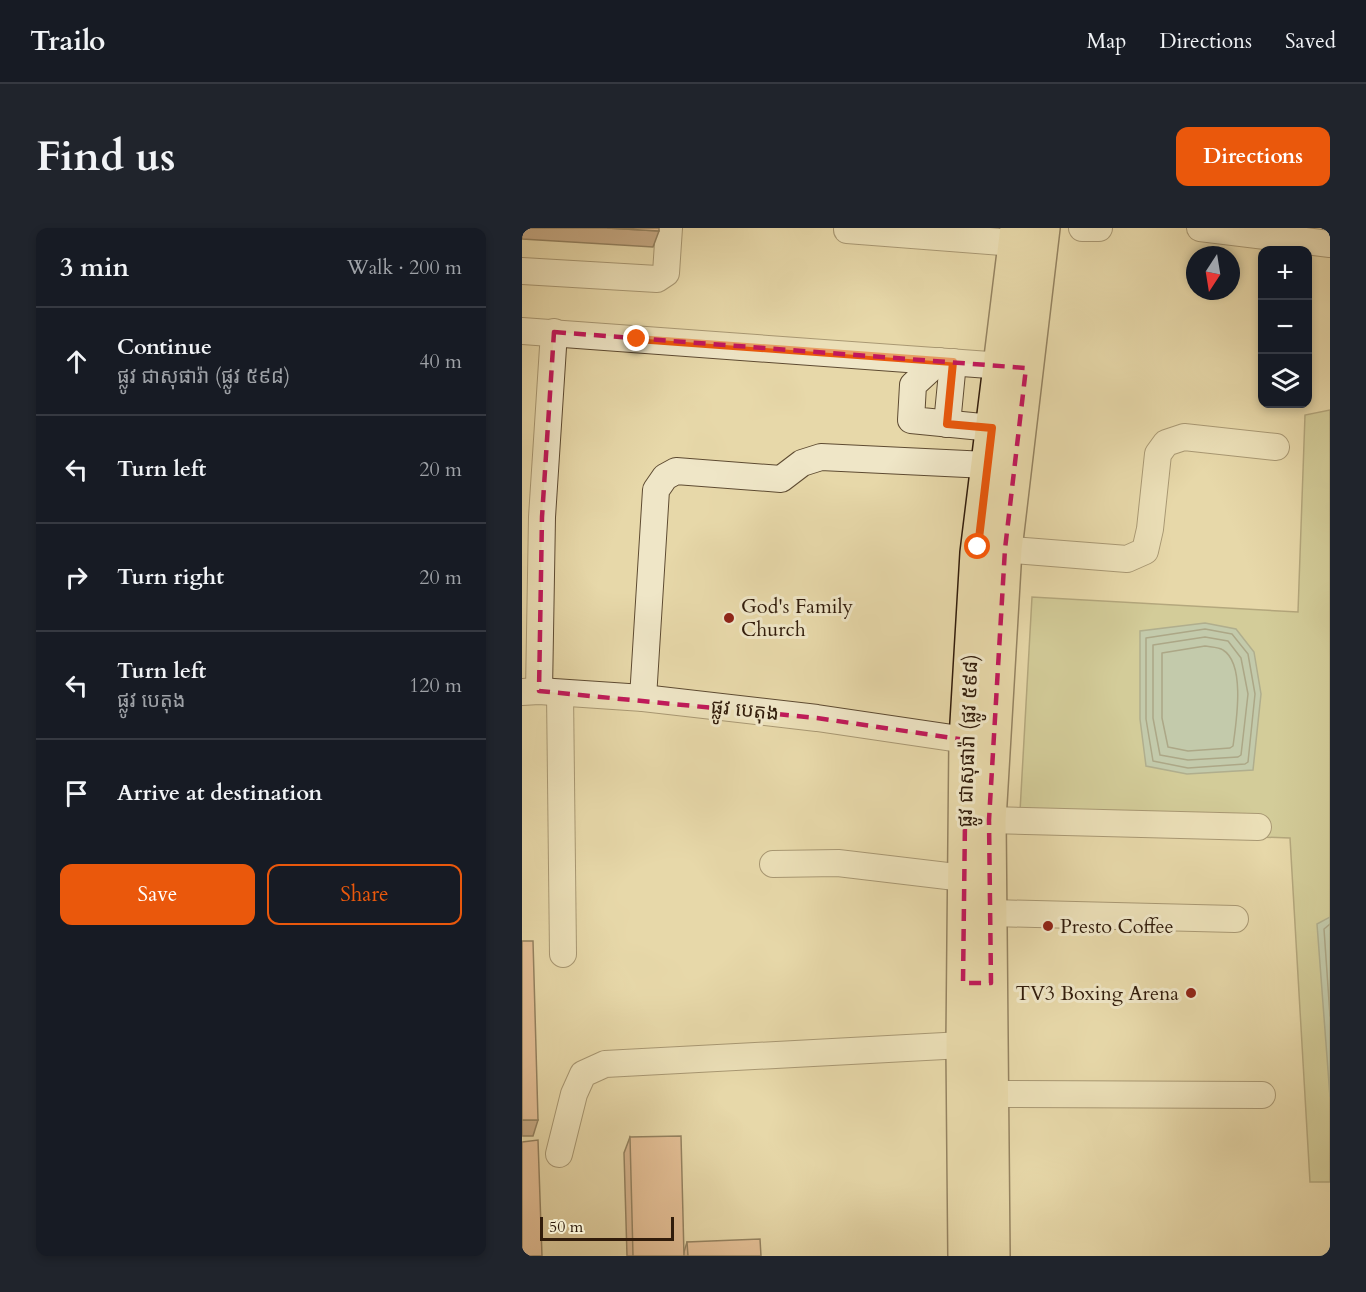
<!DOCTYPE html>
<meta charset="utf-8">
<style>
body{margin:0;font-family:Cardo,"Noto Sans Khmer",serif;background:#20242c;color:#f1f3f6}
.controls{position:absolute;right:18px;top:18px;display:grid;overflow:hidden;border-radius:12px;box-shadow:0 3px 9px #0003}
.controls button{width:54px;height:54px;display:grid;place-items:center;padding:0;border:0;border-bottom:2px solid #363941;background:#171b24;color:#f1f3f6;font:30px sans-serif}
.compass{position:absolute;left:664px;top:18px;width:54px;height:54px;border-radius:50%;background:#171b24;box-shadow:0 3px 9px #0003;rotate:192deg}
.scale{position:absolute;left:18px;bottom:15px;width:134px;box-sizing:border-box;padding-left:6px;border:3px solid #311c0b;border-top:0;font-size:16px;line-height:21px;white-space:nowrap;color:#311c0b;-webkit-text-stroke:4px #efe6c7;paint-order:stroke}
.stop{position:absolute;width:18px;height:18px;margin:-14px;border:4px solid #ea580c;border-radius:50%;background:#fff}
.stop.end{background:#ea580c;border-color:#fff;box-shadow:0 2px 6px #0008}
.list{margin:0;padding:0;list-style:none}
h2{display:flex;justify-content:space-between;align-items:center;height:78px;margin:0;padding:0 24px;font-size:26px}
h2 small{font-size:20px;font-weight:400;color:#9ea1a6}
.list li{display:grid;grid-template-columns:39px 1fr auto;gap:18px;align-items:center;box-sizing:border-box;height:108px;padding:0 24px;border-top:2px solid #363941}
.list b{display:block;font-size:22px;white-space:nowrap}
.list p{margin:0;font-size:20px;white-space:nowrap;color:#9ea1a6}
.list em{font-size:20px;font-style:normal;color:#9ea1a6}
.actions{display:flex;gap:12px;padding:18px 24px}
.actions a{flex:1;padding:14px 0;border:2px solid #ea580c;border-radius:12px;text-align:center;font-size:21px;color:#ea580c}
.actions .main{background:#ea580c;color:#fff}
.icon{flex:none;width:33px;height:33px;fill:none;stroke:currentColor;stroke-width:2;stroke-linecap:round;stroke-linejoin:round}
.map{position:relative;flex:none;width:808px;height:1028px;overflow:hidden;border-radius:12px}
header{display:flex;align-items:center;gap:36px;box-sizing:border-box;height:84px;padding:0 30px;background:#171b24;border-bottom:2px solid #363941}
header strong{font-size:28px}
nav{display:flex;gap:33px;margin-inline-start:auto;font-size:21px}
.intro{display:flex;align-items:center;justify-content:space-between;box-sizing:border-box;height:144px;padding:0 36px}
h1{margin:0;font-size:42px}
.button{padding:15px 27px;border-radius:12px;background:#ea580c;color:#fff;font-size:21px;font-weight:700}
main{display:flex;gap:36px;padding:0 36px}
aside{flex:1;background:#171b24;border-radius:12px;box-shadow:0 3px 9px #0003}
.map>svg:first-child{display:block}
</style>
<header>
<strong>Trailo</strong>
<nav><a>Map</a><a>Directions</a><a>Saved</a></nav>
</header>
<div class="intro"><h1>Find us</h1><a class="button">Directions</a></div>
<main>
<aside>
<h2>3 min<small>Walk · 200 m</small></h2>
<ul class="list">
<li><svg class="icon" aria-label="ahead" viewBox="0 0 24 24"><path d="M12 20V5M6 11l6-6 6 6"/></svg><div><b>Continue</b><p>ផ្លូវ ជាសុផារ៉ា (ផ្លូវ ៥៩៨)</p></div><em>40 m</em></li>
<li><svg class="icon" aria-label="left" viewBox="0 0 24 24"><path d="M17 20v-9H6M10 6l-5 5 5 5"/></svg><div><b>Turn left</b></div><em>20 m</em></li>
<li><svg class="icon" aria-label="right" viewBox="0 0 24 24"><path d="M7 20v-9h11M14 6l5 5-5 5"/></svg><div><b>Turn right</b></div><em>20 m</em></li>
<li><svg class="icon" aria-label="left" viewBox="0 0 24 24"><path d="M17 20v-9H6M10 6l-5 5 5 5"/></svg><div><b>Turn left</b><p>ផ្លូវ បេតុង</p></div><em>120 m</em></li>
<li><svg class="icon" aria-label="arrive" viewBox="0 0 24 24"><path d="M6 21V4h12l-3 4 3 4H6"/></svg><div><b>Arrive at destination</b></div></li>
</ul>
<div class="actions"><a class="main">Save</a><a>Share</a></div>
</aside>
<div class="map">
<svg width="808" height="1028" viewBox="0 0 808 1028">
<rect width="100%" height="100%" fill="#e7d8a9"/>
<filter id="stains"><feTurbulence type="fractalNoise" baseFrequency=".00333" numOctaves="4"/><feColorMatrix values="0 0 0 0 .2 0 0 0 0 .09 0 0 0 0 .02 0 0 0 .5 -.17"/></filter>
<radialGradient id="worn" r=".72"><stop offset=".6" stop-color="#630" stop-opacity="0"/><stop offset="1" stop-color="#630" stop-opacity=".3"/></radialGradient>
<polygon fill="#babd85" stroke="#766c48" stroke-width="1.5" points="808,182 808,954 788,954 768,610 497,601 510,369 776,384 783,187"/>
<g fill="#97b9ad" stroke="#6e7a6c" stroke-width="1.5">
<polygon points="683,395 714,401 732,424 739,466 731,542 665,546 624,538 618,491 618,403"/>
<polygon points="808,689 808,869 795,696"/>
</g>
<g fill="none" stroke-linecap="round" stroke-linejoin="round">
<g stroke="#646a5c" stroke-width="1.5">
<polygon points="683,401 710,406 726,426 733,466 726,534 723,536 666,540 631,533 624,491 624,410"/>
<polygon points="683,409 706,413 719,430 726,466 719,527 716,529 666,532 638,527 631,490 631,417"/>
<path d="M683 418C688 419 697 419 701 422 724 436 714 496 711 518L708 520 666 523 646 519 640 490V425Z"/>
<polyline points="808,696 802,701 808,788"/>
</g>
<defs>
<g id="minor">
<polyline points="560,0 577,0"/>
<polyline points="678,0 808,16"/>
<polyline points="325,2 493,15"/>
<polyline points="0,43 135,51 144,45 147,0"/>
<polyline points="0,103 495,139"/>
<polyline points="417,133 391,157 389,192 470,200"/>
<polyline points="425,196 431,134"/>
<polyline points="465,320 605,331 623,323 628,301 636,226 644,215 662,209 754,219"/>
<polyline points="17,463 20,289 32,104"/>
<polyline points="0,464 17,463 121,470 295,490 444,512"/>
<polyline points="38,465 41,726"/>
<polyline points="121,470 134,262 143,249 154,243 259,251 280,235 299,229 465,237"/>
<polyline points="467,592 736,599"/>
<polyline points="251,636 316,635 442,650"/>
<polyline points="470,685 713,691"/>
<polyline points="469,866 740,867"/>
<polyline points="37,926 52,866 61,846 83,836 441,817"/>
</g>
<g id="major">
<polyline points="443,1028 441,817 444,512 455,325 495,0"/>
<polyline points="471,1028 467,592 483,321 521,0"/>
</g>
</defs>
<use href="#minor" stroke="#5e4b32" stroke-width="28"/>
<use href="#major" stroke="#311c0b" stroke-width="36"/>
<use href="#minor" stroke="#efe6c7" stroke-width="26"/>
<use href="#major" stroke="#e7d8a9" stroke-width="33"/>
</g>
<polygon fill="#c38d72" stroke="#311c0b" stroke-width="1.5" points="108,909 162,1024 165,1014 239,1028 105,1028 102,925"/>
<g fill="#9f735c" stroke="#311c0b" stroke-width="1.5">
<polygon points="0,0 85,0 137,3 131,19 0,11"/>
<polygon points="0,892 16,892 11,908 0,908"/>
</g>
<g fill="#e3a484" stroke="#311c0b" stroke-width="1.5">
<polygon points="85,0 137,0 137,3"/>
<polygon points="0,713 11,713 16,892 0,892"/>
<polygon points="159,908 162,1028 111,1028 108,909"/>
<polygon points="16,912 20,1028 0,1028 0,914"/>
<polygon points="238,1011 239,1028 166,1028 165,1014"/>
</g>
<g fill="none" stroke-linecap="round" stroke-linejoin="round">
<polyline stroke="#ea580c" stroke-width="8" points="115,111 431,134 425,196 470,200 456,319"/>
</g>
<path d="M0 0H808V1028H0ZM32 104 504 140 483 321 467 592 469 755H441L444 512 295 490 17 463 20 289Z" fill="#e7d8a9" fill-opacity=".55" fill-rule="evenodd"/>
<path fill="none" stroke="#c2185b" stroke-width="4.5" stroke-dasharray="12 8" stroke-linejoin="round" d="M32 104 504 140 483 321 467 592 469 755H441L444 512 295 490 17 463 20 289Z"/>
<g fill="#8f2418" stroke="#efe6c7" stroke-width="2">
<circle cx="207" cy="390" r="6"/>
<circle cx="526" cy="698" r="6"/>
<circle cx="669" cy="765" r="6"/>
</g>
<g text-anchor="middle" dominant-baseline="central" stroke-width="6" stroke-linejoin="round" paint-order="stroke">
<g font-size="20" fill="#311c0b" stroke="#efe6c7" text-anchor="start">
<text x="219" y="378">God's Family<tspan x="219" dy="23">Church</tspan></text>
<text x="538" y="698">Presto Coffee</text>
<text x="657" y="765" text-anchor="end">TV3 Boxing Arena</text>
</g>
<g font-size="20" fill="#311c0b" stroke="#efe6c7">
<text transform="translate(223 482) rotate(6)">ផ្លូវ បេតុង</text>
<text transform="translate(446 513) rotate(-88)">ផ្លូវ ជាសុផារ៉ា (ផ្លូវ ៥៩៨)</text>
</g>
</g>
<rect width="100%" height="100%" filter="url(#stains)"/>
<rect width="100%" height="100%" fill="url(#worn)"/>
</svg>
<div class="controls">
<button>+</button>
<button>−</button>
<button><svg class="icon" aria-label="layers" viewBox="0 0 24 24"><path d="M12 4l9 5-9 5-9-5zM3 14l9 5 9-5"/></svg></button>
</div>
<svg class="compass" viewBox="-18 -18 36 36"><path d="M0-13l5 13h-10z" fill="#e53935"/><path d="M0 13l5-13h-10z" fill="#9ea1a6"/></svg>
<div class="scale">50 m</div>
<div class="stop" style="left:456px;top:319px"></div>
<div class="stop end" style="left:115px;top:111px"></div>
</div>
</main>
